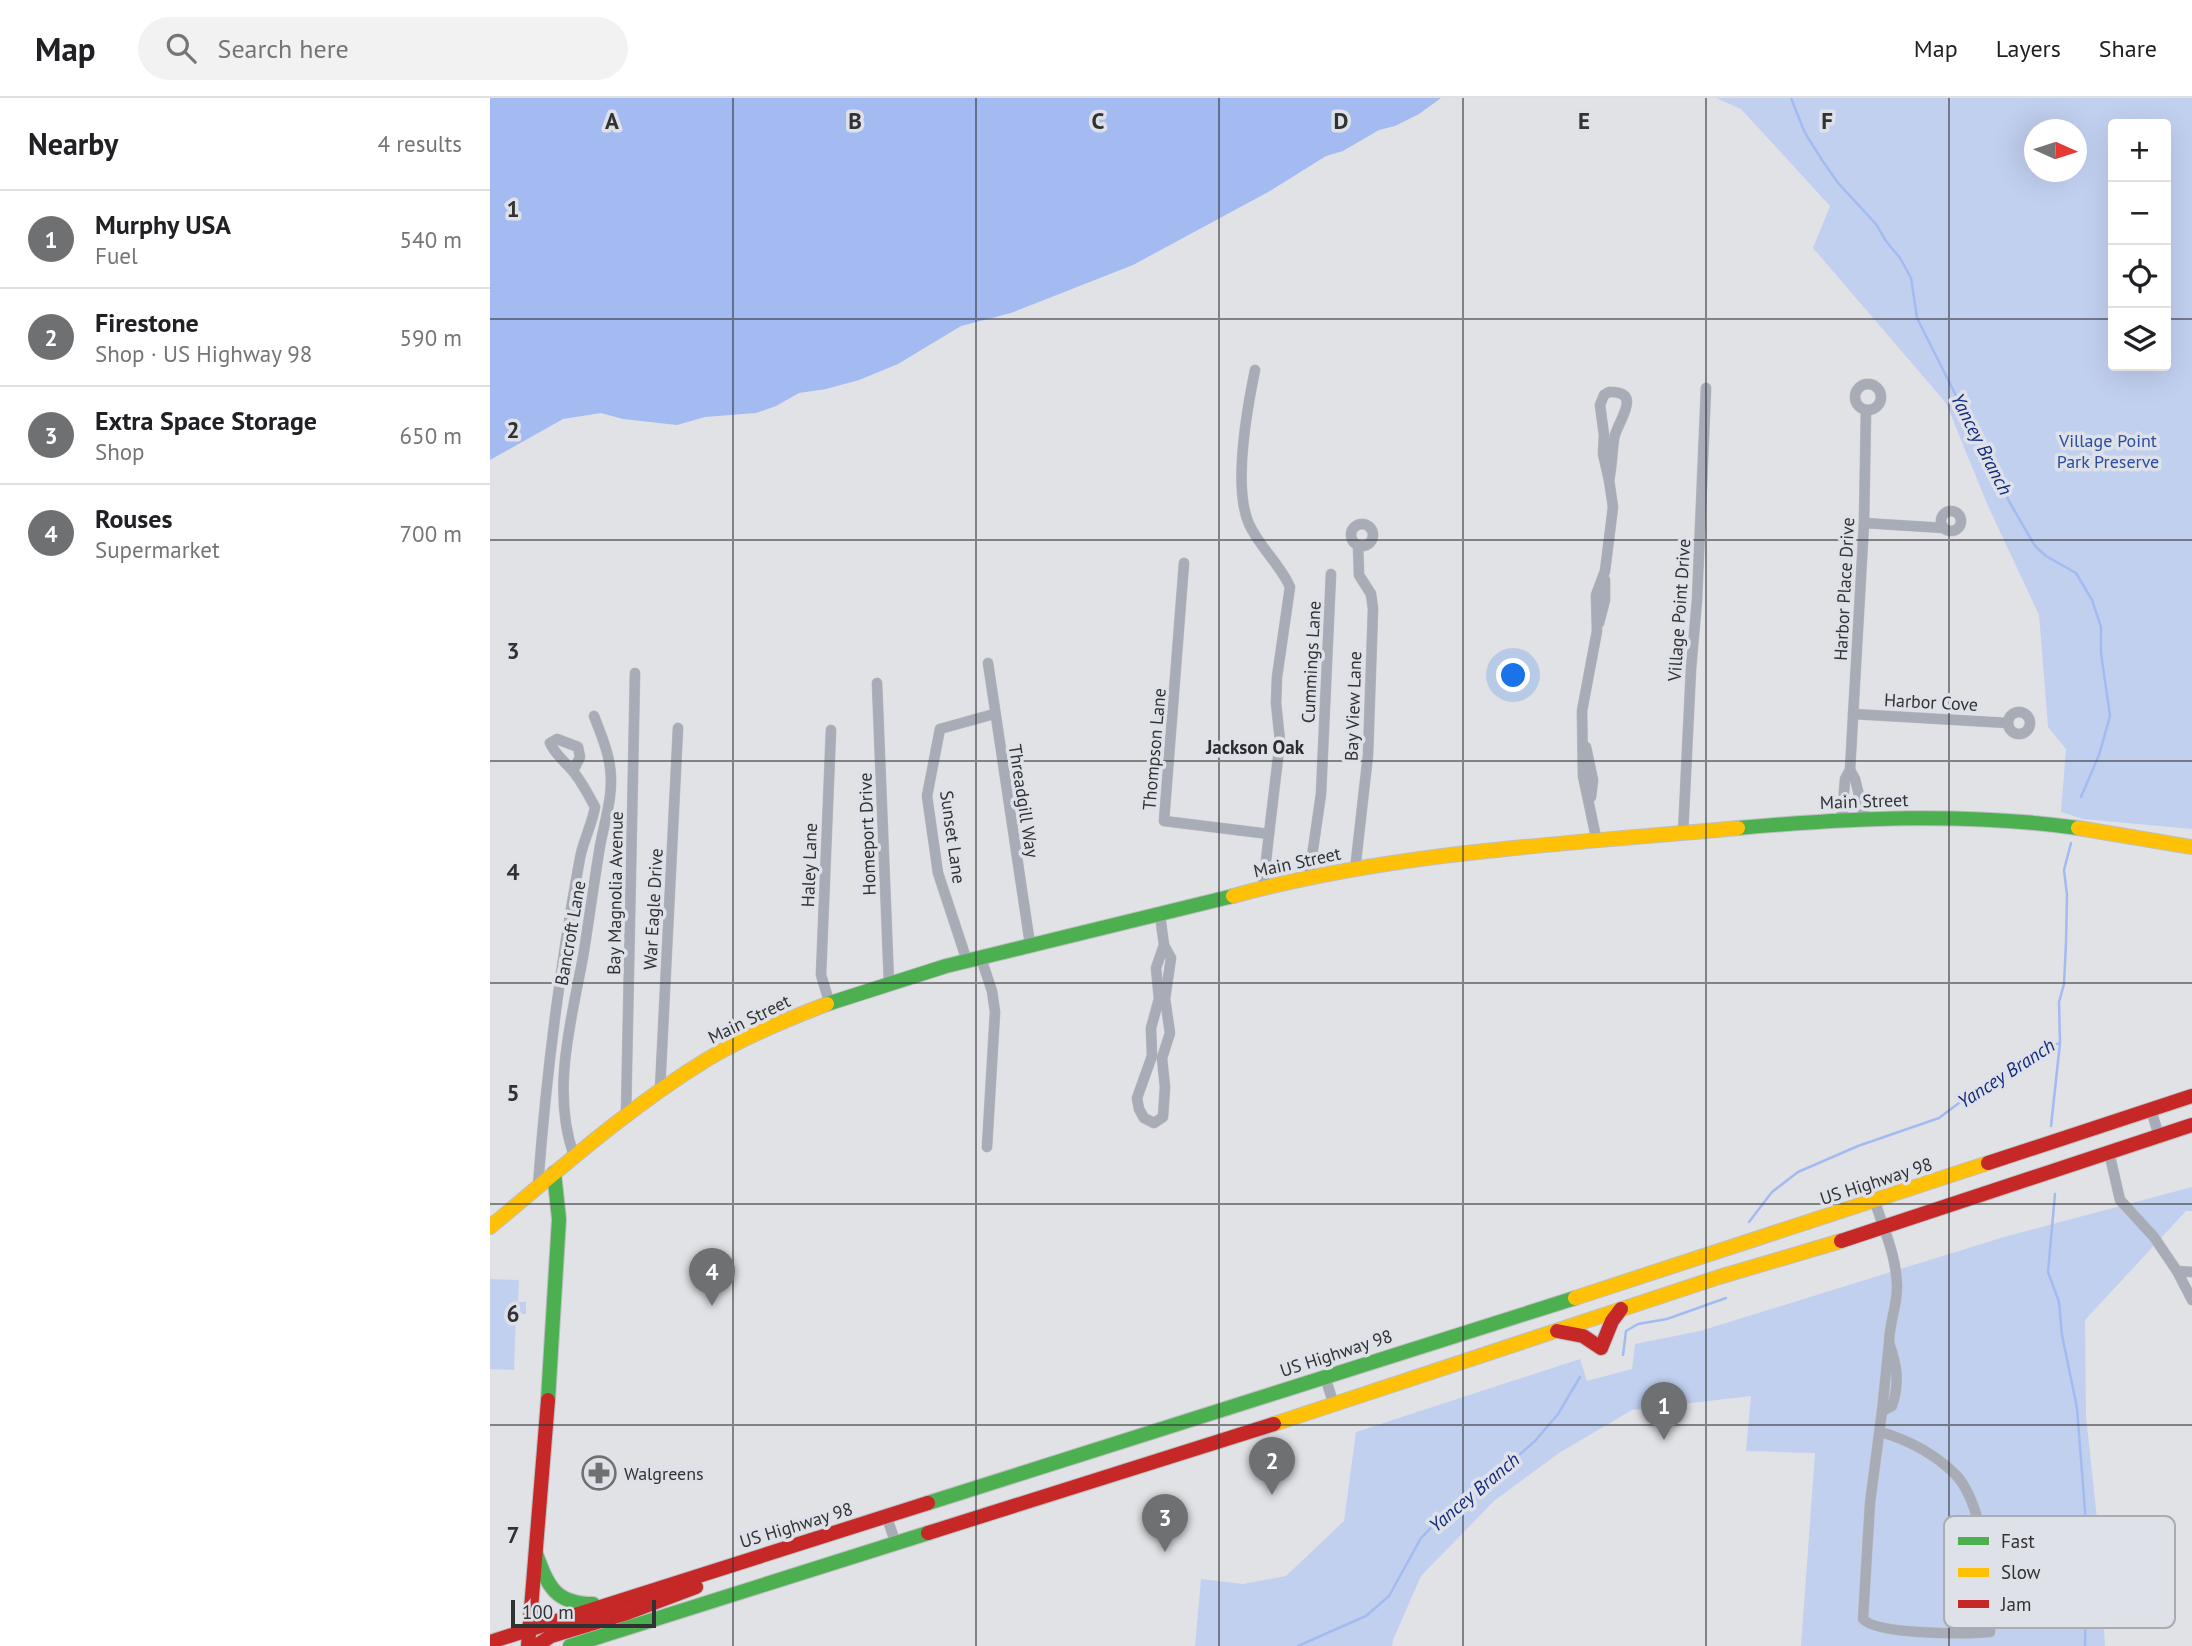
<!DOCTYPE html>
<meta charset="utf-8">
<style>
body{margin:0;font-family:"PT Sans",sans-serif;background:#f2f2f2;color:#202124}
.controls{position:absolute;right:21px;top:21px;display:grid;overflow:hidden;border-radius:7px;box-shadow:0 7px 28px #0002}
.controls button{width:63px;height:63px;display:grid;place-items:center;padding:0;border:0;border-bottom:2px solid #e0e0e0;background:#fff;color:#202124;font:35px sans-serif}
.compass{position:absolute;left:1534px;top:21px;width:63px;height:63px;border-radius:50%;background:#fff;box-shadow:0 7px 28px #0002;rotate:93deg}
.scale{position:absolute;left:21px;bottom:18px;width:145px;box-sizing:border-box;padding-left:7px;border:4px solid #313234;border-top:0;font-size:19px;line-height:24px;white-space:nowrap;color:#313234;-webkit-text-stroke:5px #dee1e8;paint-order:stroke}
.you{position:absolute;left:1024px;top:578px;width:24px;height:24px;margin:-18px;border:5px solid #fff;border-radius:50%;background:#1a73e8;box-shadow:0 0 0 10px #1a73e833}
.badge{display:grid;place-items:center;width:46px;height:46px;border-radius:50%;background:#6e7072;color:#fff;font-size:23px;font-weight:700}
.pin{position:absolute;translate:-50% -58px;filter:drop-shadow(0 2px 4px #0008)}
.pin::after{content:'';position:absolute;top:37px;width:24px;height:21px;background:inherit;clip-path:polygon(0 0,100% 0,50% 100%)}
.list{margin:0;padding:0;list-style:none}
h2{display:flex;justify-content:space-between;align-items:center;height:91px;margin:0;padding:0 28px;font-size:30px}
h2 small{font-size:23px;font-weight:400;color:#757577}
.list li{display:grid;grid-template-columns:46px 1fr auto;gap:21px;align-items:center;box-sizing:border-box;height:98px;padding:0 28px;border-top:2px solid #e0e0e0}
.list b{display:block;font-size:26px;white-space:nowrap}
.list p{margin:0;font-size:23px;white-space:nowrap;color:#757577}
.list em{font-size:23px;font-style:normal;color:#757577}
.icon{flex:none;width:38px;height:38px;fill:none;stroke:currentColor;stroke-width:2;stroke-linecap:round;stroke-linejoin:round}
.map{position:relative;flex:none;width:1702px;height:1548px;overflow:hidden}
header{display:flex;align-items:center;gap:42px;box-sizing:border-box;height:98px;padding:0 35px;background:#fff;border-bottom:2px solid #e0e0e0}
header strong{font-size:33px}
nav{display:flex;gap:38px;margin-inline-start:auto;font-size:24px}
.search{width:490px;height:63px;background:#f2f2f2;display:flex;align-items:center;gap:18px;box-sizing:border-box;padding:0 24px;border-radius:38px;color:#757577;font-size:26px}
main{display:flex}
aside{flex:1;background:#fff}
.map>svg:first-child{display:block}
</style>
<header>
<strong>Map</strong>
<div class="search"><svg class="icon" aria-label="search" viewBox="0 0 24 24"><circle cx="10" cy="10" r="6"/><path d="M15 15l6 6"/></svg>Search here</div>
<nav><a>Map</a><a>Layers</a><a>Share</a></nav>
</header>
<main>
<aside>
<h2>Nearby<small>4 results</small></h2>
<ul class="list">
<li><span class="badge">1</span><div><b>Murphy USA</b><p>Fuel</p></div><em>540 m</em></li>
<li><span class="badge">2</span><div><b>Firestone</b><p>Shop · US Highway 98</p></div><em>590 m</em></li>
<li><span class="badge">3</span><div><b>Extra Space Storage</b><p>Shop</p></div><em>650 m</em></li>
<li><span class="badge">4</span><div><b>Rouses</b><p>Supermarket</p></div><em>700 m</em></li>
</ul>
</aside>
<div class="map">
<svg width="1702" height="1548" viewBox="0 0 1702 1548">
<rect width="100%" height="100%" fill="#e0e2e6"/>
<g fill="#c2d0f0" fill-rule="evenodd">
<path d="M1226 0H1702V731L1593 721 1571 714 1576 651 1558 629 1549 517 1498 408 1456 305 1323 150 1340 108 1251 11ZM1676 26V268H1623V26ZM1545 32H1587V74H1545Z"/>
<polygon points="1702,1089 1702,1113 1696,1113 1595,1222 1596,1318 1608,1430 1615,1548 1311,1548 1325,1355 1256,1353 1261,1298 1142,1312 1069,1355 1004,1403 931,1478 903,1542 902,1548 705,1548 711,1481 753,1486 796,1478 854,1423 866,1334 1090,1261 1097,1283 1142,1271 1145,1246 1210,1233 1514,1139"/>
<polygon points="0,1181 29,1182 28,1204 36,1204 36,1216 26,1216 24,1272 0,1271"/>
</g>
<polygon fill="#a3bbf0" points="0,0 951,0 929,16 905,28 889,32 853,53 836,58 780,93 643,167 521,215 471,228 408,266 369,282 336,291 309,295 286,308 266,315 215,319 187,327 133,321 111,315 73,321 0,362"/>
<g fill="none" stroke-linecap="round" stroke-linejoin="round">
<g stroke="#a3bbf0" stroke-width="2.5">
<polyline points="1301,0 1315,35 1332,62 1348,85 1386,126 1396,143 1410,160 1421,180 1427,220 1520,405 1545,448 1556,458 1586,475 1602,502 1611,529 1611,555 1620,618 1609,657 1591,699"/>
<polyline points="1561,1028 1570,945"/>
<polyline points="1565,1096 1558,1174 1569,1204 1572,1237 1587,1310 1597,1439 1595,1548"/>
<polyline points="1259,1124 1282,1094 1308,1074 1368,1048 1449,1020 1505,978 1527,969 1549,952 1570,945 1569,904 1574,886 1576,845 1577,797 1574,772 1581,745"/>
<polyline points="1133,1257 1136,1233 1148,1226 1177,1221 1236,1200"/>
<polyline points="808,1548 876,1518 899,1498 931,1440 956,1414 994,1388 1045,1343 1068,1316 1090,1279"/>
</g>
<defs>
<g id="street">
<path d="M765 272C757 311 743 390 759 426 770 450 790 466 800 489L787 579 786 605 790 643 779 736"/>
<circle cx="1378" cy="299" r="13"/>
<path d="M1119 294C1155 293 1126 325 1124 341 1122 355 1122 369 1119 382L1113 356 1114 337 1110 307 1114 297Z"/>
<circle cx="1461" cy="423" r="10"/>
<polyline points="1374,425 1454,430"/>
<circle cx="872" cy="437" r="11"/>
<polyline points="694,465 674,723 779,736 773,790"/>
<polyline points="1109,525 1115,502 1115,482"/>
<polyline points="498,565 540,846"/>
<polyline points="387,585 399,885"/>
<circle cx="1529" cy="625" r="11"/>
<polyline points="1363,616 1518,625"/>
<polyline points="1096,649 1103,682 1101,699"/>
<polyline points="1360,672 1365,681 1375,721"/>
<polyline points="1352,721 1355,681 1360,672 1374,425 1376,312"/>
<polyline points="1193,736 1201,571 1207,502 1216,290"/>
<polyline points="1107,744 1093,678 1092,613 1107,533 1106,497 1115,473 1123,409 1119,382"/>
<polyline points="865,772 878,657 883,511 881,496 869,477 868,447"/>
<polyline points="819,779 831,696 841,476"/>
<polyline points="670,817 674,847 681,860 675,901 680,935 672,960 675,989 673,1019 664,1025 654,1020 649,1011 647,1000 662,958 661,930 669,901 666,870 674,847"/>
<polyline points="491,860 502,893 505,914 497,1049"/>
<polyline points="477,863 448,775 437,698 450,631 504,616"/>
<polyline points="339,903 331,877 341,632"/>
<polyline points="170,992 188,630"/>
<polyline points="1661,1012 1669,1038"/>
<polyline points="136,1017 145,575"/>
<polyline points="1619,1054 1630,1102 1664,1139 1687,1173"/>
<path d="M84 1058C61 994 81 924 93 859 99 822 104 784 110 748 115 721 124 696 120 669 118 651 110 634 104 618"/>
<path d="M48 1088C56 978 70 868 90 760 93 743 102 727 105 709 98 696 91 682 81 671 73 662 65 656 60 645L67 641 88 649 90 659 83 673"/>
<path d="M1385 1104C1394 1132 1407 1159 1407 1190 1407 1208 1399 1226 1399 1245"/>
<polyline points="1702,1174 1687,1173 1702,1202"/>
<path d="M1399 1245C1407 1267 1410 1285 1402 1308L1392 1313Z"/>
<polyline points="835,1279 844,1307"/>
<path d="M1391 1334C1418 1342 1445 1356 1466 1377 1493 1406 1504 1495 1500 1534 1477 1536 1387 1537 1373 1521L1380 1405 1392 1313"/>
<polyline points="397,1420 406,1446"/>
</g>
<g id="fast">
<path d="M1248 730C1361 720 1475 714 1588 730"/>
<polyline points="337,906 456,868 743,798"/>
<polyline points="58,1302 69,1121 64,1075"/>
<polyline points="438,1405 1085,1200"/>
<path d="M46 1456C58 1488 65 1506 103 1506"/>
<polyline points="80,1548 438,1435"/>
</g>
<g id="slow">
<polyline points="1588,730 1702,749"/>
<path d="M743 798C907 753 1079 746 1248 730"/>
<path d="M0 1129C70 1071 138 1010 216 962 254 939 295 922 337 906"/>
<polyline points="1085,1200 1498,1065"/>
<polyline points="784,1326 1229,1179 1351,1143"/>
</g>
<g id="jam">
<polyline points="1498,1065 1702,998"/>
<polyline points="1351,1143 1702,1027"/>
<polyline points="1067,1233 1093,1238 1111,1250 1122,1223 1131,1211"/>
<polyline points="438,1435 784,1326"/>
<polyline points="0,1544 438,1405"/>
<polyline points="38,1548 58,1302"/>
<polyline points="46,1548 61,1538 137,1515 206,1489"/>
</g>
</defs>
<use href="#street" stroke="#bebfc2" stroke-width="11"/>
<use href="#fast" stroke="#bebfc2" stroke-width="16"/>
<use href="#slow" stroke="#bebfc2" stroke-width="16"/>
<use href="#jam" stroke="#bebfc2" stroke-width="16"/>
<use href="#street" stroke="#a7acb6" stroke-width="10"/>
<use href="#fast" stroke="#4caf50" stroke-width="14"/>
<use href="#slow" stroke="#ffc107" stroke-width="14"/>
<use href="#jam" stroke="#c62828" stroke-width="14"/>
</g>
<path fill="none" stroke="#313234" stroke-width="2" stroke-opacity="0.55" d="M243 0V1548M486 0V1548M729 0V1548M973 0V1548M1216 0V1548M1459 0V1548M0 221H1623M1676 221H1702M0 442H1702M0 663H1702M0 885H1702M0 1106H1702M0 1327H1702"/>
<defs>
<symbol id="pharmacy-ring" viewBox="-11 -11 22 22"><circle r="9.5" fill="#dee1e8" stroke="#6e7072" stroke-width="1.5"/><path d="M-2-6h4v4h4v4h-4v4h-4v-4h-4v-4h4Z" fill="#6e7072"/></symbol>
</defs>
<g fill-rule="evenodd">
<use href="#pharmacy-ring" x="90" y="1356" width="38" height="38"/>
</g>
<g text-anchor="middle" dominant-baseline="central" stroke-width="7" stroke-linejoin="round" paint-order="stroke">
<g font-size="18" fill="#2c4ca1" stroke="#dee1e8">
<text x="1618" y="342">Village Point<tspan x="1618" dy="21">Park Preserve</tspan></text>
</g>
<g font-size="18" fill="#313234" stroke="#dee1e8">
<text transform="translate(1354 491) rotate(-87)">Harbor Place Drive</text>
<text transform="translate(1189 512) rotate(-86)">Village Point Drive</text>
<text transform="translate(821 564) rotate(-87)">Cummings Lane</text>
<text transform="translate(1441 604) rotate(3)">Harbor Cove</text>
<text transform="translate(863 608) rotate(-88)">Bay View Lane</text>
<text transform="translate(664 651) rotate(-85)">Thompson Lane</text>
<text transform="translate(534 703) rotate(81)">Threadgill Way</text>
<text transform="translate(1374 703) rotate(-2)">Main Street</text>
<text transform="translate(377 736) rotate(-92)">Homeport Drive</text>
<text transform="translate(463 739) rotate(82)">Sunset Lane</text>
<text transform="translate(807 764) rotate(-12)">Main Street</text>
<text transform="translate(319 767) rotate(-88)">Haley Lane</text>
<text transform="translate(125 795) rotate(-89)">Bay Magnolia Avenue</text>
<text transform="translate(163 811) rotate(-87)">War Eagle Drive</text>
<text transform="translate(80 835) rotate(-80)">Bancroft Lane</text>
<text transform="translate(259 921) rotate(-26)">Main Street</text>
<text transform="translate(1386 1083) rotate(-18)">US Highway 98</text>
<text transform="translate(846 1255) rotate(-18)">US Highway 98</text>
<text transform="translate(306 1427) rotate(-17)">US Highway 98</text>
</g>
<g font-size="18" fill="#313234" stroke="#dee1e8" text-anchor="start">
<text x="134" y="1375">Walgreens</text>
</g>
<g font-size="19" font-style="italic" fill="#122a7e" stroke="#dee1e8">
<text transform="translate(1492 346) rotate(63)">Yancey Branch</text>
<text transform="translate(1516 975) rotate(-33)">Yancey Branch</text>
<text transform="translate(984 1394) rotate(-40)">Yancey Branch</text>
</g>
<g font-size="19" font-weight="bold" fill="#2a2c31" stroke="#dee1e8">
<text x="765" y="649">Jackson Oak</text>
</g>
</g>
<rect x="1454" y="1418" width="231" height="112" rx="10" fill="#dee1e8" stroke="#aaacb2" stroke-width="2"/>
<rect x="1468" y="1439" width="31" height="8" fill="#4caf50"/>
<rect x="1468" y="1470" width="31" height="9" fill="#ffc107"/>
<rect x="1468" y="1502" width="31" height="8" fill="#c62828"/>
<g font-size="19" fill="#313234">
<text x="1511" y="1450">Fast</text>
<text x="1511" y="1481">Slow</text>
<text x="1511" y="1513">Jam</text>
</g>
<g font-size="23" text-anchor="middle" font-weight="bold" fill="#313234" stroke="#dee1e8" stroke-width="7" stroke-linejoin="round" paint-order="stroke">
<text x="122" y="31">A</text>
<text x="365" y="31">B</text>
<text x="608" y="31">C</text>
<text x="851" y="31">D</text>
<text x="1094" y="31">E</text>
<text x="1337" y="31">F</text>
<text x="23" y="119">1</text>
<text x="23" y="340">2</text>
<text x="23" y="561">3</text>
<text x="23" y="782">4</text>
<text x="23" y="1003">5</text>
<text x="23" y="1224">6</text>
<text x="23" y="1445">7</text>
</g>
</svg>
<div class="controls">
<button>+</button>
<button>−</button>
<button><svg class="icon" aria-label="locate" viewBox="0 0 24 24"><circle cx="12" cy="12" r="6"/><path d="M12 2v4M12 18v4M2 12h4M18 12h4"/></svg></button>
<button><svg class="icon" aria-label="layers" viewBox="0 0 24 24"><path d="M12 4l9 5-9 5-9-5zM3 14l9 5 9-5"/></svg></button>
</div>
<svg class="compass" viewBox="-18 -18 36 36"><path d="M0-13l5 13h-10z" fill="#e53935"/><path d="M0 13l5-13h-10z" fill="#757577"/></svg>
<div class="scale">100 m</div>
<div class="you"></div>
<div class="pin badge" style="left:1174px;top:1342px">1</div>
<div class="pin badge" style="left:782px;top:1397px">2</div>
<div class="pin badge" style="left:675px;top:1454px">3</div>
<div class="pin badge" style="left:222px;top:1208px">4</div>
</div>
</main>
